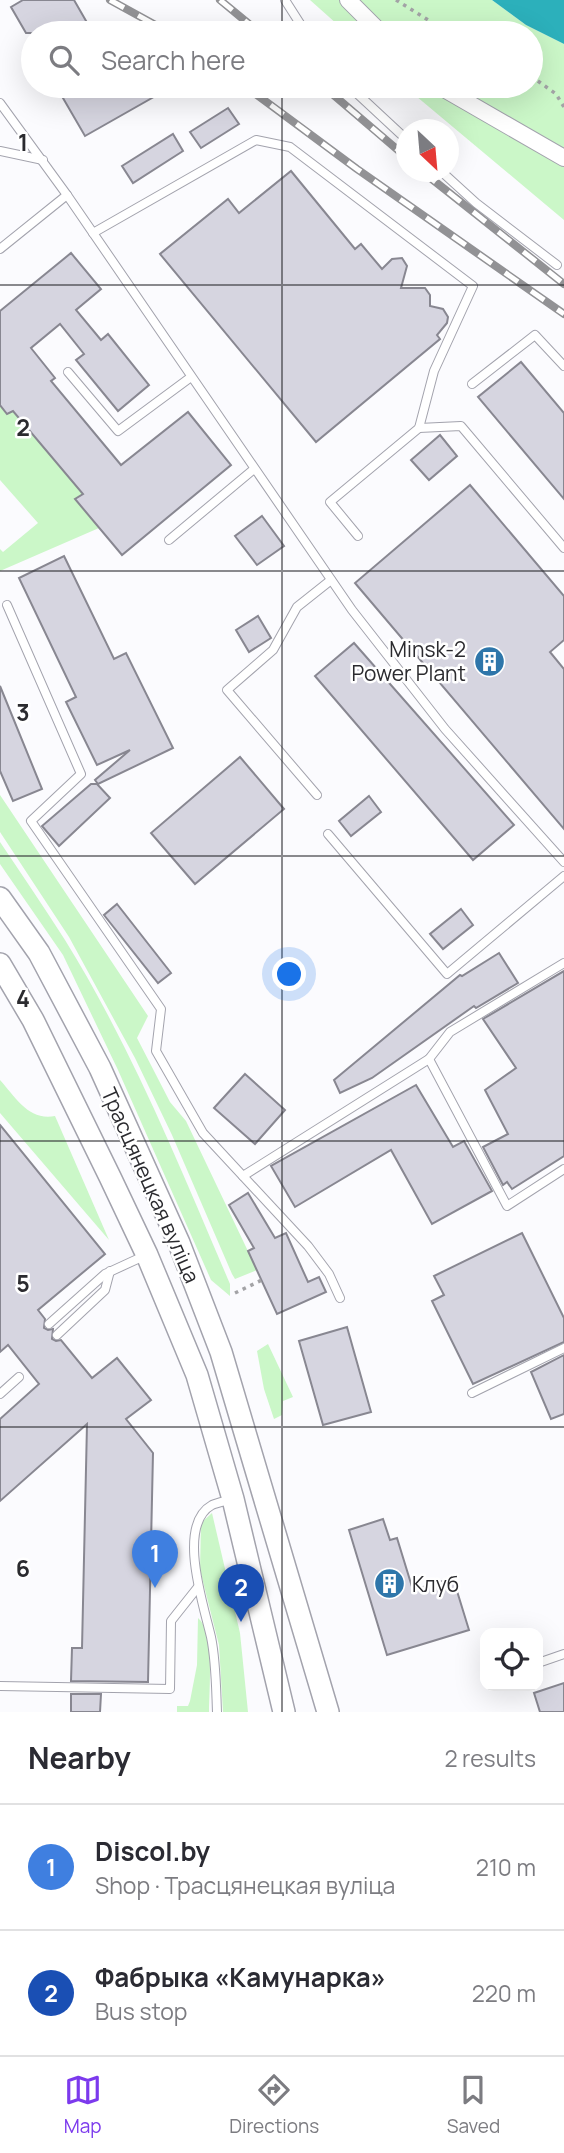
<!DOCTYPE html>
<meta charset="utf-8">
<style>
body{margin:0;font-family:Manrope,sans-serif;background:#f7f7f7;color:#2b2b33}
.controls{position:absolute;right:21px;bottom:21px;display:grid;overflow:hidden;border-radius:14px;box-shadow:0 7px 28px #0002}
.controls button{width:63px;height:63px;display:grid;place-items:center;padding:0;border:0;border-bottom:2px solid #e1e1e2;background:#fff;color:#2b2b33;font:35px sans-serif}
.compass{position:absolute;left:396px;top:119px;width:63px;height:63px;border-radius:50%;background:#fff;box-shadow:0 7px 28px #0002;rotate:154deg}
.you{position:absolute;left:290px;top:975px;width:24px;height:24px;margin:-18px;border:5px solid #fff;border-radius:50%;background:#1a73e8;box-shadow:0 0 0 10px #1a73e833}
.badge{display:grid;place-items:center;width:46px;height:46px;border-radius:50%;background:#7c3aed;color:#fff;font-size:23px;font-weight:700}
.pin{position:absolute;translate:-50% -58px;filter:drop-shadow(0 2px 4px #0008)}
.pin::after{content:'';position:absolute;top:37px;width:24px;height:21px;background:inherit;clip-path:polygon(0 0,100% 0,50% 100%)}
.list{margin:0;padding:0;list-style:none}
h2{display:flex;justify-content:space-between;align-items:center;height:91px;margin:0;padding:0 28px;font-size:30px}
h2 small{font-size:23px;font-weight:400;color:#7c7c81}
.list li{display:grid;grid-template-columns:46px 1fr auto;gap:21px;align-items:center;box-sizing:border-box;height:126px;padding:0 28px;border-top:2px solid #e1e1e2}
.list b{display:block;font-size:26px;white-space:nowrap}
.list p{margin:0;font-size:23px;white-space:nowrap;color:#7c7c81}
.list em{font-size:23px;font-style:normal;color:#7c7c81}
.icon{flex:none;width:38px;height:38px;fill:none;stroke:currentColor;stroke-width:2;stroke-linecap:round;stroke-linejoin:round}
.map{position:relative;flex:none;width:564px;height:1712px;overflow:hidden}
.search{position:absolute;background:#fff;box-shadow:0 7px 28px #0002;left:21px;right:21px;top:21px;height:77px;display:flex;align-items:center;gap:18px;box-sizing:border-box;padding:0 24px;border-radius:38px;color:#7c7c81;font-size:26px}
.sheet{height:343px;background:#fff}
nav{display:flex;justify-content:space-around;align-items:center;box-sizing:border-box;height:98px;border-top:2px solid #e1e1e2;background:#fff;font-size:19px;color:#7c7c81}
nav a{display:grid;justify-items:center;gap:4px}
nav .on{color:#7c3aed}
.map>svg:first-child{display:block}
</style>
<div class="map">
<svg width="564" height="1712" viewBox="0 0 564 1712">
<rect width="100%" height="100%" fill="#fbfbfe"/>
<g fill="#cbf7c8">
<polygon points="310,0 492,0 526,25 564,44 564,220 404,86 531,86 531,33 347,33"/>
<polygon points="0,405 7,413 13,411 83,494 76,499 99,528 0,571 0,549 3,552 38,523 0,480"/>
<polygon points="0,795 148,1016 137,1038 170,1102 186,1121 257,1270 235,1279 232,1274 172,1135 135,1058 69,937 0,832"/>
<path d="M0 842C22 875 44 907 65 940 132 1048 180 1167 230 1284V1296L211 1280 118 1070 63 955 0 864Z"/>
<path d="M0 1080C16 1098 29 1121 55 1116L109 1240 0 1113Z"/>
<polygon points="268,1344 293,1397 283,1401 282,1415 274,1419 264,1389 257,1351"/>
<polygon points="212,1513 240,1633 248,1712 223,1712 219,1645 200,1570 201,1523"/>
<path d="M198 1618C215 1631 209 1691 209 1712H177V1706H188L190 1701 197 1665Z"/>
</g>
<polygon fill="#2cb0bb" points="492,0 564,0 564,44 526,25"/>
<g fill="#d6d5e0" stroke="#888791" stroke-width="2">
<polygon points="23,0 74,0 93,33 26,33 11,7"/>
<polygon points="56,86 173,86 85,136"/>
<polygon points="228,108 239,124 201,148 190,132"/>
<polygon points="173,134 183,151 133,183 122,166"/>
<polygon points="291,171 355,249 361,244 382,269 392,259 402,258 407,266 401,288 425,288 430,295 430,306 443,309 448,317 447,323 437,335 440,339 316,442 160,254 228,199 239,213"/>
<polygon points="71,253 101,289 76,310 101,340 108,334 149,385 118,411 76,360 84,354 60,324 31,348 55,378 51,381 121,465 188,412 231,465 122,555 75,499 83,494 13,411 7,414 0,405 0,311"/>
<polygon points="521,362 564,413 564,499 478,397"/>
<polygon points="440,435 457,456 429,480 411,460"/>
<polygon points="470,485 564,596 564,640 550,652 564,669 564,829 355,583"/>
<polygon points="262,516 284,546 257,565 235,536"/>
<polygon points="64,556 114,659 126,653 173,748 98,784 95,780 130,750 97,765 66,702 76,697 19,578"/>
<polygon points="258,616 271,638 249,652 236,630"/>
<polygon points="354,643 514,825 473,860 315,676"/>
<polygon points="0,686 42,789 13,801 0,771"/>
<polygon points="240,757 284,809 195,884 151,833"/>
<polygon points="91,784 97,784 110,798 59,846 42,826"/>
<polygon points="369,796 381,812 351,836 339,821"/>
<polygon points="117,904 171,973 158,983 104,915"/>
<polygon points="461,909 473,925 443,949 430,934"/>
<polygon points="499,953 518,983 476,1008 474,1006 372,1078 340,1093 334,1080 460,975 462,976"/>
<polygon points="564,971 564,1156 512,1189 507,1182 503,1185 483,1147 508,1134 485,1090 516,1068 483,1019"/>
<polygon points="245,1074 285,1110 255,1144 214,1108"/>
<polygon points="416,1085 453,1147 464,1141 492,1191 432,1224 391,1150 295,1207 271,1166"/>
<polygon points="0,1125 105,1254 38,1310 45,1319 44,1328 48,1330 53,1329 52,1339 56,1341 61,1340 92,1378 117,1358 151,1400 126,1419 153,1453 148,1682 71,1681 72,1648 82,1648 87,1424 0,1501 0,1419 39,1384 8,1345 0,1352"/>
<polygon points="248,1193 275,1238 286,1233 308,1282 319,1277 326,1292 277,1314 248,1251 254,1248 229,1205"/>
<polygon points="522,1233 564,1318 564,1342 473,1384 432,1301 444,1295 434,1276"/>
<polygon points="347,1327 371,1412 323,1425 299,1341"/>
<polygon points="564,1355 564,1414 551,1419 531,1372"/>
<polygon points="383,1519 390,1540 397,1538 413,1590 453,1578 469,1630 387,1655 349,1530"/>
<polygon points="564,1683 564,1712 540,1712 534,1693"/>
<polygon points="71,1694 101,1694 100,1712 71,1712"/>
</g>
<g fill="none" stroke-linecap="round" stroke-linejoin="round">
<defs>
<g id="service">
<polyline points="285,0 306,33"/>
<polyline points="349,86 406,139"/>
<polyline points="0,103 67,195 352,610 445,729 564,862"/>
<polyline points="0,151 43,160"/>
<polyline points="442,172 476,203 557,265"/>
<polyline points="93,233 256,140 290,147 473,286 434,371 419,428 330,502 358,536"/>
<polyline points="0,249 67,195"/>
<polyline points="68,372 118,431 191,377"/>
<polyline points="472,384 535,335 564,366"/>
<polyline points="419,428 461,426 564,548"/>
<polyline points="169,540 254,469"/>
<polyline points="7,605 81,774 31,821 161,1009 156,1051 203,1133 308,1246 329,1274 340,1298"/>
<polyline points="317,795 227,690 273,650 297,607 331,580"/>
<polyline points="328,834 447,974 564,876"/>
<polyline points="429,1059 450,1032 564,963"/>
<polyline points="243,1176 429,1059 507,1206 564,1169"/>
<polyline points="49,1324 105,1274 144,1256"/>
<polyline points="57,1335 105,1290 110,1271"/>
<polyline points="472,1393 564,1348"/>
<polyline points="0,1394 19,1377"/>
<polyline points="538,1663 564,1654"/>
<polyline points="0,1686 170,1689 171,1621 198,1587"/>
<path d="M217 1712C216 1687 216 1661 211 1637 204 1606 176 1525 212 1505 218 1502 227 1501 233 1499"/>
</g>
<g id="minor">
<polyline points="348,0 381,33"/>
<polyline points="439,86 564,158"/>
</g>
<g id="secondary">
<polyline points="0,898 39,953 100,1068 179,1243 221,1352 328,1712"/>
<polyline points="0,964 33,1020 110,1177 147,1255 197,1375 233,1499 284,1712"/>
</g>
</defs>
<use href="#service" stroke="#a3a3ad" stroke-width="10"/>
<use href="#minor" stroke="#a3a3ad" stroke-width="18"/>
<use href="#secondary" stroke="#a3a3ad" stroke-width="24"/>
<g stroke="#a3a3a6" stroke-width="3.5" stroke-dasharray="3.5 5" stroke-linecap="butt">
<polyline points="396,0 449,33"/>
<polyline points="531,76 556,94 564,107"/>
<polyline points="235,1293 262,1280"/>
</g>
<use href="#service" stroke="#fff" stroke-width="8"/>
<use href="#minor" stroke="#fff" stroke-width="16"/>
<use href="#secondary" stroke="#fff" stroke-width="21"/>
<defs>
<g id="rail">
<polyline points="110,0 170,33"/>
<polyline points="220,0 260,33"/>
<polyline points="245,86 357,169 564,314"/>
<polyline points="323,86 406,157"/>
<polyline points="423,172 564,284"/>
</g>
</defs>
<use href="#rail" stroke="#929295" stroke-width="8"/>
<use href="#rail" stroke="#fff" stroke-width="5" stroke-dasharray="16" stroke-linecap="butt"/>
</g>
<path fill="none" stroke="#2b2b2f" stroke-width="2" stroke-opacity="0.55" d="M282 0V33M282 86V1712M0 285H564M0 571H564M0 856H564M0 1141H564M0 1427H564"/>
<defs>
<symbol id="building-disc" viewBox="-11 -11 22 22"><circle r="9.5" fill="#2e76aa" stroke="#fff"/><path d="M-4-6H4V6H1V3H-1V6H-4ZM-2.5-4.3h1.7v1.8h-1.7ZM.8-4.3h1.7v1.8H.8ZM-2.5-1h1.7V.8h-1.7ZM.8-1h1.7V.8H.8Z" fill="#fff"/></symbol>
</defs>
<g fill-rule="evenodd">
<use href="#building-disc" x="472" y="644" width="35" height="35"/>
<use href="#building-disc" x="372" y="1566" width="35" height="35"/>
</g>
<g text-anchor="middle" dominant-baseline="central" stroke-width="5" stroke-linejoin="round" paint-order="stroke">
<g font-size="21" fill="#2b2b2f" stroke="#fff" text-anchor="end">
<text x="466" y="649">Minsk-2<tspan x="466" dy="24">Power Plant</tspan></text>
<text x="412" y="1584" text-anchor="start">Клуб</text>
</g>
<g font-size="21" fill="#2b2b2f" stroke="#fff">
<text transform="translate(151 1185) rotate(66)">Трасцянецкая вуліца</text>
</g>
</g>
<g font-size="23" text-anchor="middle" font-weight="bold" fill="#2b2b2f" stroke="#fff" stroke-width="5" stroke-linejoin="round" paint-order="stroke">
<text x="23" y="151">1</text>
<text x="23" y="436">2</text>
<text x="23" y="721">3</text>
<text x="23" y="1007">4</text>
<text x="23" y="1292">5</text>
<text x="23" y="1577">6</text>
</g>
</svg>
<div class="controls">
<button><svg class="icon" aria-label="locate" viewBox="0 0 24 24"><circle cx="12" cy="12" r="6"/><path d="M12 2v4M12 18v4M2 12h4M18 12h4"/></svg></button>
</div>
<svg class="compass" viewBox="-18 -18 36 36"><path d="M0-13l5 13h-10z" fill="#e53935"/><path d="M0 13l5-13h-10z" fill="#7c7c81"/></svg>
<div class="you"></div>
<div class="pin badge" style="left:155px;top:1588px;background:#3f7fe0">1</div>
<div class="pin badge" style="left:241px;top:1622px;background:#1a4fb4">2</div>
<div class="search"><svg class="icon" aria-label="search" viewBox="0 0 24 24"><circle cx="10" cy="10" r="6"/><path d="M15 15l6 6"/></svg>Search here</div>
</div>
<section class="sheet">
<h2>Nearby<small>2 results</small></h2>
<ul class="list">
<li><span class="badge" style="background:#3f7fe0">1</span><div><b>Discol.by</b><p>Shop · Трасцянецкая вуліца</p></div><em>210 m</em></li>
<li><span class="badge" style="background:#1a4fb4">2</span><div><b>Фабрыка «Камунарка»</b><p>Bus stop</p></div><em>220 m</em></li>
</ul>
</section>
<nav>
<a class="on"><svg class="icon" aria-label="map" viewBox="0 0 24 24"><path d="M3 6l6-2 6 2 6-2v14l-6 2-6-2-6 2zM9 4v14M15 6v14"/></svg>Map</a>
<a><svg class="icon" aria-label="directions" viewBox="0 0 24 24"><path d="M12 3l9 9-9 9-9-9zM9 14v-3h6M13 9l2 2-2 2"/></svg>Directions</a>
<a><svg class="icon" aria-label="saved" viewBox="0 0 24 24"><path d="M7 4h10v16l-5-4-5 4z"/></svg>Saved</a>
</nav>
